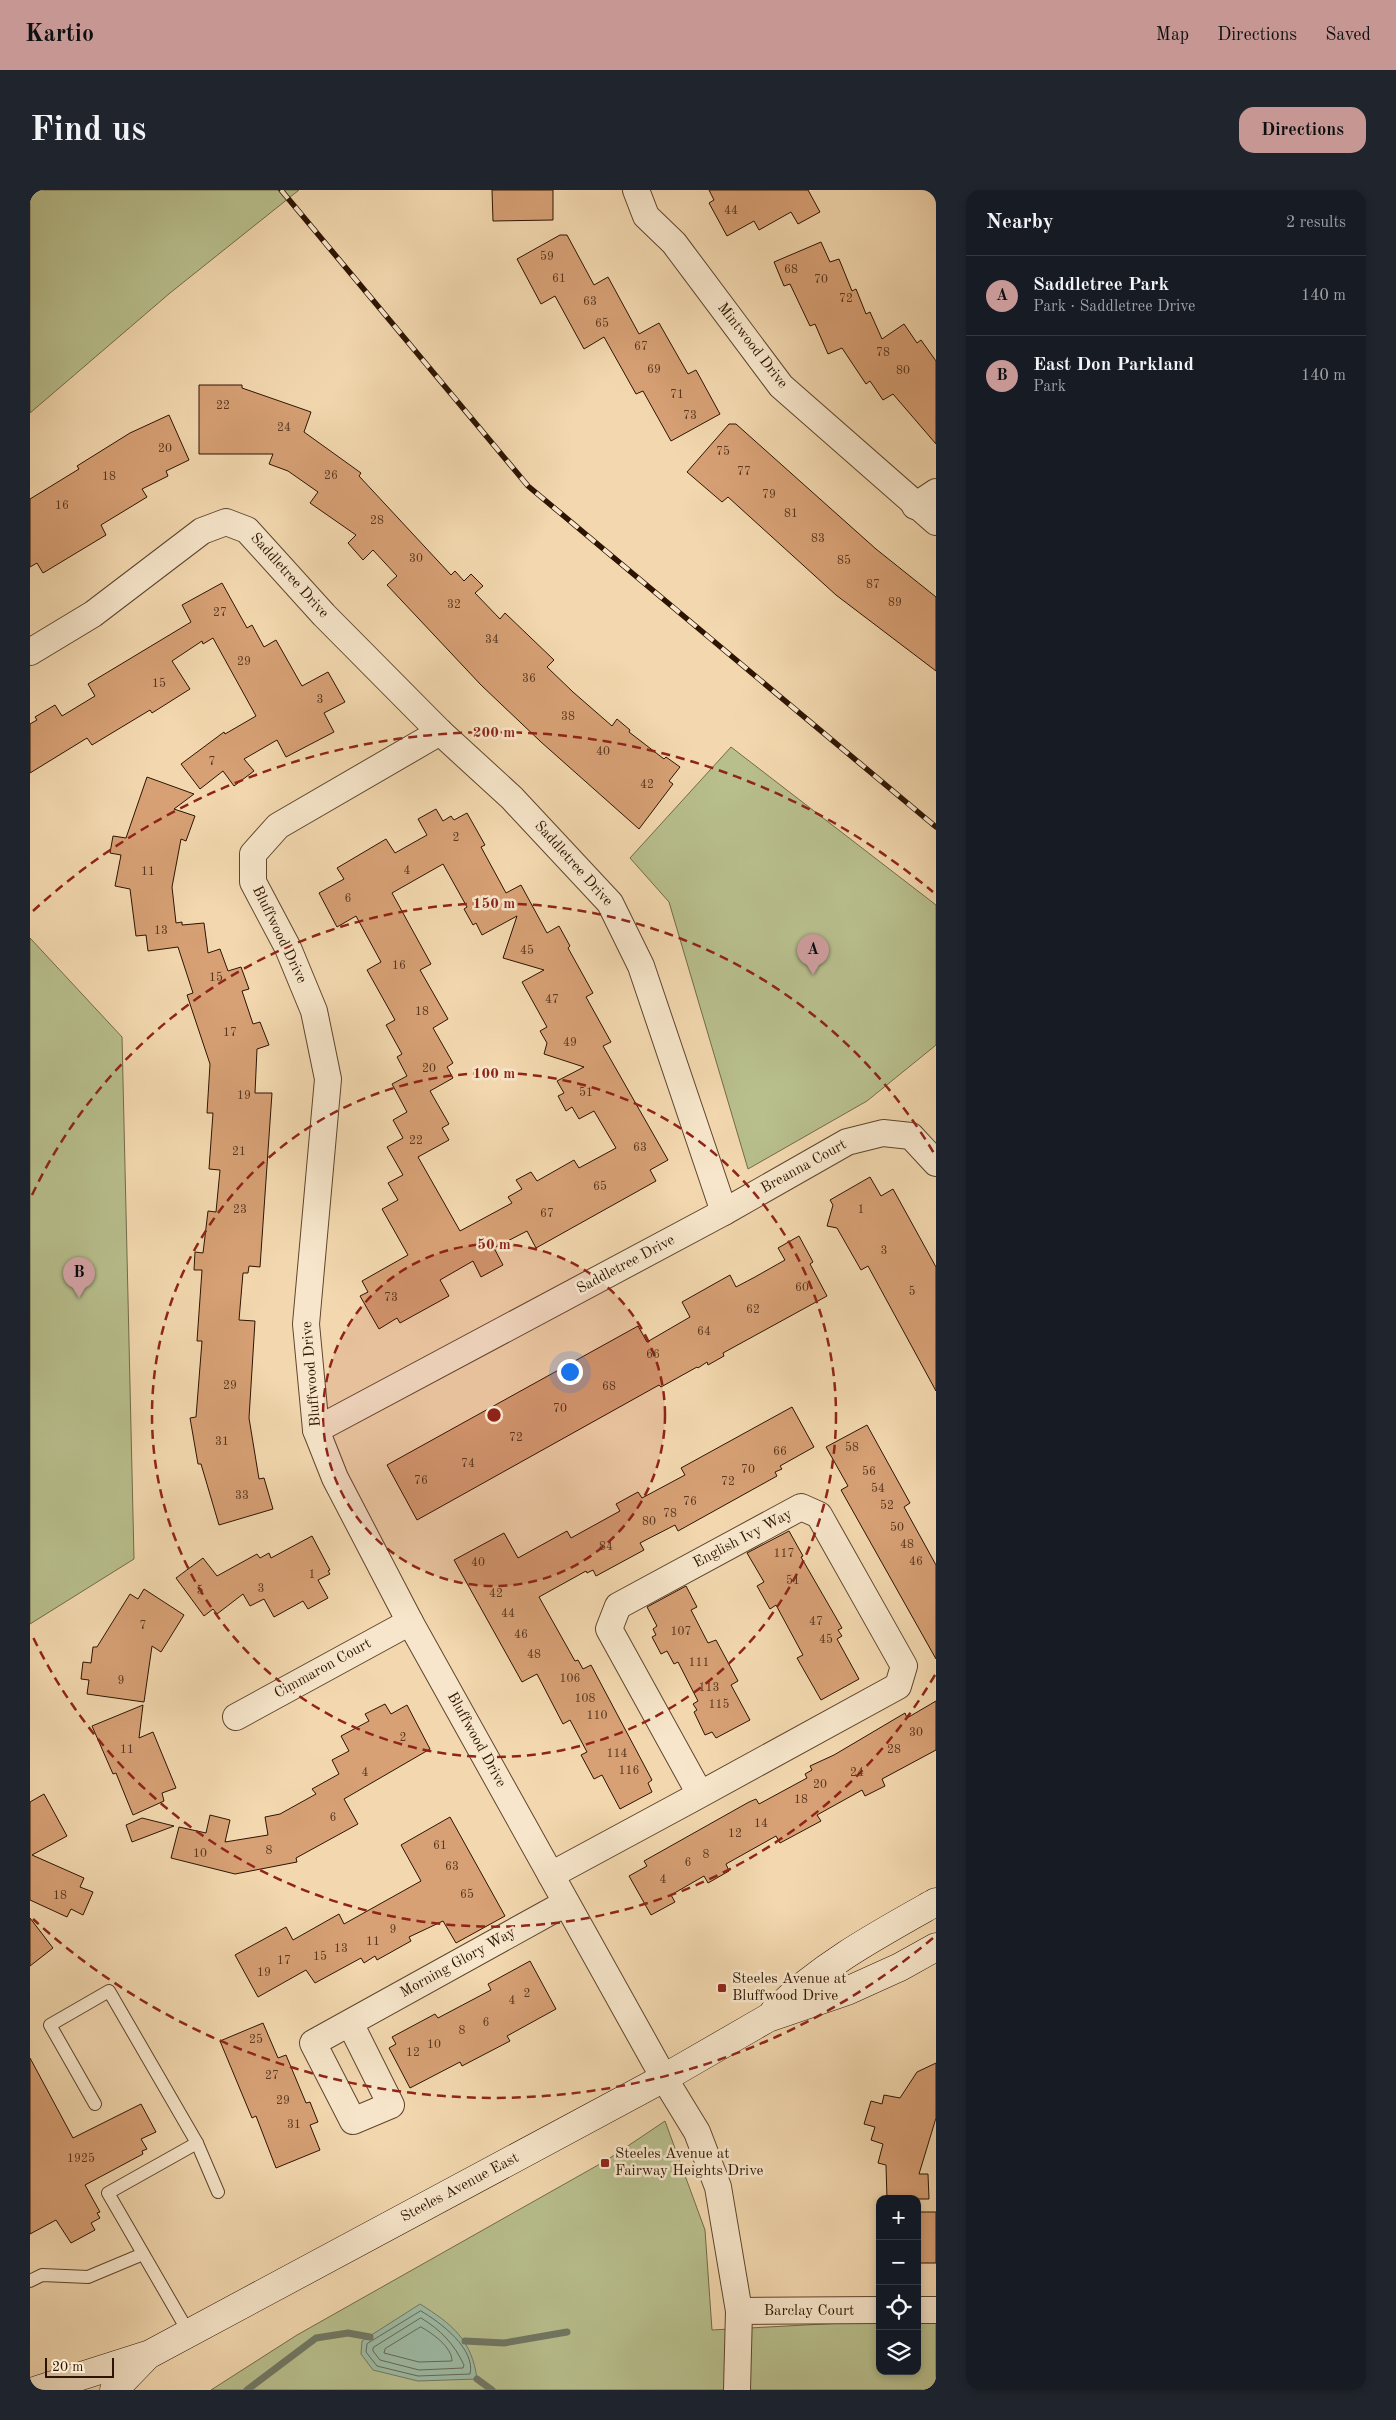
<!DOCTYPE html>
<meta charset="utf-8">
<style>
body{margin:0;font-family:"Old Standard TT",serif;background:#20242c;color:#f1f3f6}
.controls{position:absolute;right:15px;bottom:15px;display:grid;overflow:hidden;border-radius:10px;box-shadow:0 2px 8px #0003}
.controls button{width:45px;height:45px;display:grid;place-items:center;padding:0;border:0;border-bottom:1px solid #363941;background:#171b24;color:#f1f3f6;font:25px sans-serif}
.scale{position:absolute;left:15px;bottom:12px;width:69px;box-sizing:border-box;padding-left:5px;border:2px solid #2d1402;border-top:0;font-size:14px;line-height:18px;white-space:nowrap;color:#2d1402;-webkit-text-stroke:4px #f7e6cb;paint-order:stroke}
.you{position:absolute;left:539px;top:1181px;width:18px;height:18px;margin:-12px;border:4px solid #fff;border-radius:50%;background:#1a73e8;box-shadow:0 0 0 8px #1a73e833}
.badge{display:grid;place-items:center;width:32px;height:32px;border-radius:50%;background:#c59692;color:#111;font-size:16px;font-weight:700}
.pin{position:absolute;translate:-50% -41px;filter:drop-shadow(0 1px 2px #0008)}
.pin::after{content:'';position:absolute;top:26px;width:18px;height:15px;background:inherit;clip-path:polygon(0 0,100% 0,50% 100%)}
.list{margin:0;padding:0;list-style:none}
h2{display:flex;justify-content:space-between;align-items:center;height:65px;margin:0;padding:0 20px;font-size:21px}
h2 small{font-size:16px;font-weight:400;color:#9ea1a6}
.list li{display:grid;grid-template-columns:32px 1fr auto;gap:15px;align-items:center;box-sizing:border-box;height:80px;padding:0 20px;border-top:1px solid #363941}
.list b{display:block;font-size:19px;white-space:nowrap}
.list p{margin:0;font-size:16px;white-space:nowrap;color:#9ea1a6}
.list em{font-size:16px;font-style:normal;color:#9ea1a6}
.icon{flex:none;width:28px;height:28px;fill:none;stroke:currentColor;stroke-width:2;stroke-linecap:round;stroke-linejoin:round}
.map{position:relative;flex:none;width:906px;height:2200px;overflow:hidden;border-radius:15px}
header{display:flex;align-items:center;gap:30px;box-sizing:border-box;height:70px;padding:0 25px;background:#c59692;color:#111}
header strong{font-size:24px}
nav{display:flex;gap:28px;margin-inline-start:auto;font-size:18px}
.intro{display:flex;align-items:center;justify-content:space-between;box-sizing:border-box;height:120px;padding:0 30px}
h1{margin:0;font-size:35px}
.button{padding:12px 22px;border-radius:15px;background:#c59692;color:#111;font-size:18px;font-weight:700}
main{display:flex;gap:30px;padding:0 30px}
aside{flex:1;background:#171b24;border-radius:15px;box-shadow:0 2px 8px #0003}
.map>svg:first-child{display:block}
</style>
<header>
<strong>Kartio</strong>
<nav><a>Map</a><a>Directions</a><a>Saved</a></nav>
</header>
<div class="intro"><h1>Find us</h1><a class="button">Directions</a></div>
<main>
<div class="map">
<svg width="906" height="2200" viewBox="0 0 906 2200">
<rect width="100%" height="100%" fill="#f3d8af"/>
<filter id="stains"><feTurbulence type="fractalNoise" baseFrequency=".004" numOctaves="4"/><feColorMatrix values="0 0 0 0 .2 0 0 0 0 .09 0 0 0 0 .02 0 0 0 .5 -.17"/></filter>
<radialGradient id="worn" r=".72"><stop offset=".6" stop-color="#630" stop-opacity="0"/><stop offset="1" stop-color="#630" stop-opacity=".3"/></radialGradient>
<g fill="#b8bf8d" stroke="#726a48">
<polygon points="0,0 269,0 140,103 0,223"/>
<polygon points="701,557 906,715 906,855 837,911 718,979 639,712 600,668"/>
<polygon points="0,748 92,847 104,1369 0,1434"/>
<polygon points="635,1931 675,2040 682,2140 850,2131 850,2181 887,2181 887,2129 906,2128 906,2200 181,2200 267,2145 577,1970"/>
</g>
<path fill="#9dbba5" stroke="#707864" d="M390 2114C422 2134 442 2150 447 2189L388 2191 343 2180 331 2164 332 2151Z"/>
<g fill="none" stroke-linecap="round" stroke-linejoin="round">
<g stroke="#656854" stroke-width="1">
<path d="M391 2121C410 2132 446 2159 440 2184L388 2186 347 2176 336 2162 337 2154Z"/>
<path d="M391 2128C411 2140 424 2154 434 2175L433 2178 389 2180 350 2170 343 2161V2158Z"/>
<path d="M391 2137C402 2143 422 2157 422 2171L389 2172 354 2163 355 2159Z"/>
</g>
<g stroke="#707864" stroke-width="7">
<polyline points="435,2151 474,2153 537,2142"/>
<polyline points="447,2189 462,2200"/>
<polyline points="217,2200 286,2148 318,2143 340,2147"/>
</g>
</g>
<g fill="#d7a075" stroke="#2d1402" fill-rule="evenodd">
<polygon points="462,0 523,0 523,30 463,31"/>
<polygon points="679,0 778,0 790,22 768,34 761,22 729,40 724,31 697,46 679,13 684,10"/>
<polygon points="530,45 537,45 564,95 578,87 609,144 629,133 658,184 666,180 690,224 641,251 613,201 606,204 574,147 554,159 525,106 511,114 487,69"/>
<polygon points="791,52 800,72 809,69 822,101 826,99 836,124 840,122 852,149 874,134 887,153 891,150 906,171 906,254 863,204 853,210 840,191 836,194 812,158 798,164 785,134 780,136 760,94 754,96 744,72"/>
<polygon points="169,195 212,195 212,198 281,222 274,242 331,283 329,286 421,385 425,381 434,391 441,384 453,396 445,403 470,429 475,423 524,470 517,477 543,502 582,536 587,529 600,540 599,542 634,569 636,567 650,577 639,591 643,594 609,639 511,552 451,495 357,395 367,386 343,360 333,370 318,353 326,345 280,313 288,302 258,281 239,274 243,264 169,264"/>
<polygon points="139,225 159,270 136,281 138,286 112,299 117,307 71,335 76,345 13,383 7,373 0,377 0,309 49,279 47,276 100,243"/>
<polygon points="699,234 706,234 846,359 906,407 906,481 806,405 698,307 692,312 657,282"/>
<polygon points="192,393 217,438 222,435 234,457 246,450 272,496 298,482 315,512 294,523 304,542 256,567 247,550 214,569 224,581 204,596 193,581 170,599 151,574 194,542 195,544 226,526 183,448 173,454 172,451 142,471 160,499 122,523 120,520 62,555 57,548 0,583 0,534 7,530 5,527 25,515 32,526 65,506 58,494 161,432 152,415"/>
<polygon points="117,587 164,604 144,619 165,626 156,651 151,649 142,697 146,733 152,732 152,735 174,733 178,763 190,759 198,781 211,777 219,799 212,801 223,834 230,832 239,855 227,859 225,903 242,903 230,1077 219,1076 218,1083 213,1083 209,1130 225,1131 219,1228 229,1289 234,1288 243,1319 189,1335 171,1274 168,1274 160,1228 166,1227 172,1151 167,1151 172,1080 164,1080 165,1062 173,1063 178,1021 186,1022 190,980 179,979 183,923 177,923 180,874 157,805 163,803 148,757 118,761 116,745 106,746 100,699 85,696 91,665 80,663 83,646 96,648"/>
<path d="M406 619 413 631 421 626 424 630 437 623 455 655 451 657 476 703 491 695 517 743 529 736 540 756 538 758 563 803 556 807 581 852 573 856 638 970 620 980 626 991 506 1058 497 1041 464 1058 473 1075 451 1087 443 1071 410 1090 419 1106 370 1133 367 1128 349 1139 330 1106 338 1102 332 1091 378 1065 352 1019 368 1010 358 993 373 985 357 957 373 948 363 930 377 922 362 894 377 886 367 867 372 864 356 835 365 830 337 780 351 772 326 726 307 737 289 703 314 689 307 678 356 649 365 663 397 645 388 629ZM413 674 437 717 434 719 443 735 446 733 452 745 487 726 473 768 514 780 492 792 517 837 510 841 517 853 514 864 554 877 527 891 534 903 528 906 536 921 542 917 549 929 564 921 586 958 549 978 544 970 507 991 501 982 486 990 492 999 478 1007 482 1013 430 1041 388 967 419 950 412 938 419 934 400 901 423 888 417 877 423 873 403 838 418 829 390 780 401 774 362 703Z"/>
<polygon points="840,987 851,1006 863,999 906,1077 906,1201 838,1076 831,1080 807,1038 797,1036 803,1015 800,1010"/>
<polygon points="769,1046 783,1072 780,1074 797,1106 693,1163 694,1166 678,1175 677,1172 668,1178 667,1177 631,1197 629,1195 387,1330 357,1275 608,1136 617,1152 660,1127 652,1112 700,1085 706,1097 725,1087 755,1070 748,1058"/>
<polygon points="762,1217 784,1257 750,1276 752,1279 745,1282 747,1286 648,1341 645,1335 610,1353 614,1360 566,1386 563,1380 557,1383 556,1381 509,1407 545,1471 548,1470 553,1479 561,1475 622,1590 618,1593 622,1602 590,1619 572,1585 564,1589 551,1565 557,1562 540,1530 533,1534 507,1484 492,1492 424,1370 474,1343 488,1368 537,1341 541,1348 590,1321 586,1314 608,1302 612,1308 655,1285 651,1278"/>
<polygon points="837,1235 880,1313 874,1317 906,1375 906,1469 811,1300 818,1296 796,1257"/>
<polygon points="759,1341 773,1366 771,1367 812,1438 808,1440 812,1446 807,1449 829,1489 791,1510 767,1468 773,1465 746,1415 740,1419 727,1396 734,1392 717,1363"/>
<polygon points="282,1346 300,1380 298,1381 300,1384 288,1390 298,1408 278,1419 273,1411 244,1427 234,1409 220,1416 213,1404 187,1424 183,1419 174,1426 146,1388 173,1368 187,1386 227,1364 230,1368 239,1363 241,1368"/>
<polygon points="656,1396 667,1417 661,1420 678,1453 686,1450 708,1491 701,1495 720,1530 686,1548 682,1542 675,1545 664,1522 667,1520 663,1514 668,1511 648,1472 644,1474 637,1461 631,1464 622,1447 626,1445 623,1439 627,1436 617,1417"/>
<polygon points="114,1399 154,1425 131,1462 122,1456 114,1512 57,1504 59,1490 51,1489 53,1472 61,1473 63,1457 67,1457 100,1404 108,1409"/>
<polygon points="906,1511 906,1560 852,1589 855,1596 835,1606 832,1600 787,1625 791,1631 750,1653 746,1646 696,1674 699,1681 678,1693 674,1686 641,1705 645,1712 621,1725 599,1686 617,1676 614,1671 719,1612 726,1609 729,1614 777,1588 775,1584 782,1580 780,1576 804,1565 875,1523 877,1528"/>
<polygon points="355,1514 361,1524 377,1515 400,1559 314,1609 328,1634 266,1668 267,1672 205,1684 141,1668 149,1637 176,1643 180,1625 200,1630 195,1652 238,1645 235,1627 250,1624 286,1604 282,1599 309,1584 302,1570 319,1561 311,1546 339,1531 335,1524"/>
<polygon points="113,1515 109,1548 123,1542 146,1598 132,1603 134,1611 103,1625 86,1583 83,1584 62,1536"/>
<polygon points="14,1604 37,1646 2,1665 54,1688 50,1697 63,1702 53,1725 41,1719 37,1727 0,1710 0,1612"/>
<polygon points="420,1627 475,1726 426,1753 413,1731 379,1747 381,1751 347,1770 345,1766 334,1773 331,1768 285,1793 276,1780 228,1807 205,1765 256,1737 263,1750 309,1724 314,1734 391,1691 371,1655"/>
<polygon points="112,1628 144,1636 102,1652 96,1635"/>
<polygon points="0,1728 23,1758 0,1776"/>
<polygon points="500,1771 526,1819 477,1846 480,1851 455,1864 432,1876 430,1872 380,1898 359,1858 366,1854 362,1847 405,1824 408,1828 461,1800 458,1794"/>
<polygon points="233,1833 248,1868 256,1865 276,1913 280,1912 288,1932 280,1935 290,1960 246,1978 226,1926 222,1928 190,1851"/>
<polygon points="0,1868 43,1948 111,1914 126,1942 111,1949 117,1959 112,1961 113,1964 55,1995 70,2022 67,2023 70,2028 61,2033 65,2040 41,2053 26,2030 0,2044"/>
<polygon points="906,1873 906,1928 889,1984 898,1984 899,2009 857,2009 856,1975 848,1973 853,1954 841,1950 845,1937 834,1934 841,1911 852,1914 854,1905 870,1908 887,1882"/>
<rect x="887" y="2022" width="19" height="51"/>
</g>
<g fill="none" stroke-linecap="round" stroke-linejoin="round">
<defs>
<g id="lane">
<polyline points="65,1914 20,1835 79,1801 167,1953"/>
<polyline points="0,2091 12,2085 58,2087 113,2064"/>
<polyline points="159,2143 78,2003 167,1953 188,2002"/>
</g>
<g id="street">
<polyline points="606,0 616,26 644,53 751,196 906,332"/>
<polyline points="885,316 906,302"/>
<polyline points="0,462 63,424 172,341 196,332 217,340 294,425 410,542 482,608 580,713 611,776 694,1022 286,1240"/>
<polyline points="410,542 248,636 223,664 223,692 258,758 284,821 298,889 276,1134 286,1240 305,1288 380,1432 634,1888 667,1942 688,1997 709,2121 707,2200"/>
<polyline points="694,1022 817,952 853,943 881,946 906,973"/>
<polyline points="206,1527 380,1432"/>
<path d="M521 1685C637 1623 753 1559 868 1496L874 1476 789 1325 771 1317 588 1416 579 1439 670 1604"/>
<polyline points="320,1833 361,1915 323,1931 283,1853 536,1713"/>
<polyline points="887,2120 906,2120"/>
<polyline points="709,2121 850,2120"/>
</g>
<g id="secondary">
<path d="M744 1822C791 1775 849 1744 906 1712"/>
<polyline points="7,2200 120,2164 634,1888 738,1828 817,1801 870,1777 906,1757"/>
<polyline points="84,2200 115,2168"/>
</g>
</defs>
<use href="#lane" stroke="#5e452d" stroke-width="14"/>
<use href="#street" stroke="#5e452d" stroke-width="28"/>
<use href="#secondary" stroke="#2d1402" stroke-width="29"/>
<use href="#lane" stroke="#f7e6cb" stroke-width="12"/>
<use href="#street" stroke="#f7e6cb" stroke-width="26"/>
<use href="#secondary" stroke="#f7e6cb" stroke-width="28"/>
<defs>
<polyline id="rail" points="251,0 498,296 906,637"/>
</defs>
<use href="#rail" stroke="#2d1402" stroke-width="5.5"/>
<use href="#rail" stroke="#f7e6cb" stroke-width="4" stroke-dasharray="11" stroke-linecap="butt"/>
</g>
<circle cx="464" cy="1225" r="171" fill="#8f2418" fill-opacity=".12"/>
<g fill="none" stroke="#8f2418" stroke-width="2.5" stroke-dasharray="9 6">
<circle cx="464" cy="1225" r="171"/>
<circle cx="464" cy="1225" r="342"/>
<path d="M905 1485A512 512 0 0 1 2 1445M2 1005A512 512 0 0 1 905 965"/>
<path d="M903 1748A683 683 0 0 1 3 1729M3 721A683 683 0 0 1 903 702"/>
</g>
<g fill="#8f2418" stroke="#f7e6cb" stroke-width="2">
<rect x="687" y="1793" width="10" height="10" rx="2.5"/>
<rect x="570" y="1968" width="10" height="10" rx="2.5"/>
</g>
<g text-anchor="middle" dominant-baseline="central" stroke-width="5" stroke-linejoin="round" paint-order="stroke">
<g font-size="12" fill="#58371f">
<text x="701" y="21">44</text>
<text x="517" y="67">59</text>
<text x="761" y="80">68</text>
<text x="529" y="89">61</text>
<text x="791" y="90">70</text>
<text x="816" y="109">72</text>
<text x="560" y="112">63</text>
<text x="572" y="134">65</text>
<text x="611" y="157">67</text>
<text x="853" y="163">78</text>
<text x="624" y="180">69</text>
<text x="873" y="181">80</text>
<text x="647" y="205">71</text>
<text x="193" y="216">22</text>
<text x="660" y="226">73</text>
<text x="254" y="238">24</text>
<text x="135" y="259">20</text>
<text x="693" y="262">75</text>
<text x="714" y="282">77</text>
<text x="301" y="286">26</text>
<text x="79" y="287">18</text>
<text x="739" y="305">79</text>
<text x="32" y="316">16</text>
<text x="761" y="324">81</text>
<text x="347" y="331">28</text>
<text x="788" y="349">83</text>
<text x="386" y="369">30</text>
<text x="814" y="371">85</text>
<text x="843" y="395">87</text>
<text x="865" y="413">89</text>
<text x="424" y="415">32</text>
<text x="190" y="423">27</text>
<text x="462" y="450">34</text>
<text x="214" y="472">29</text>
<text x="499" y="489">36</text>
<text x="129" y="494">15</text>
<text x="290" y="510">3</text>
<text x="538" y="527">38</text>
<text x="573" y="562">40</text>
<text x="182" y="572">7</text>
<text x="617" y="595">42</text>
<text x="426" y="648">2</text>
<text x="377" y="681">4</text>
<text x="118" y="682">11</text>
<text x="318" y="709">6</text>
<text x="131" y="741">13</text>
<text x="497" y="761">45</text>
<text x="369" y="776">16</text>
<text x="186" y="788">15</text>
<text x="522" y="810">47</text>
<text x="392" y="822">18</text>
<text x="200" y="843">17</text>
<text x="540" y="853">49</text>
<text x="399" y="879">20</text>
<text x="556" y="903">51</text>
<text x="214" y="906">19</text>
<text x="386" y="951">22</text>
<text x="610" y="958">63</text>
<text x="209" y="962">21</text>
<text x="570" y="997">65</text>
<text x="210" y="1020">23</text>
<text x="831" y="1020">1</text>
<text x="517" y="1024">67</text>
<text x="854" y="1061">3</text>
<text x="772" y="1098">60</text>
<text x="882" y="1102">5</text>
<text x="361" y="1108">73</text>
<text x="723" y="1120">62</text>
<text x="674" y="1142">64</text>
<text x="623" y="1165">66</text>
<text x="200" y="1196">29</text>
<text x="579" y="1197">68</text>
<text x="530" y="1219">70</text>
<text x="486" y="1248">72</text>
<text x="192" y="1252">31</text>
<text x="822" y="1258">58</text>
<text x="750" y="1262">66</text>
<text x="438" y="1274">74</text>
<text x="718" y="1280">70</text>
<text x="839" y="1282">56</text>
<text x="391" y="1291">76</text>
<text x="698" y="1292">72</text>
<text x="848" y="1299">54</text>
<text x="212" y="1306">33</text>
<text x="660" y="1312">76</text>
<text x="857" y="1316">52</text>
<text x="640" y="1324">78</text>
<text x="619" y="1332">80</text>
<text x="867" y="1338">50</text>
<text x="877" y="1355">48</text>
<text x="576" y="1357">84</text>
<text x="754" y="1364">117</text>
<text x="886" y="1372">46</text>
<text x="448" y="1373">40</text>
<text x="282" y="1385">1</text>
<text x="763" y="1391">51</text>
<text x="231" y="1399">3</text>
<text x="170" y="1401">5</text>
<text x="466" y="1404">42</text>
<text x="478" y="1424">44</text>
<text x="786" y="1432">47</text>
<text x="113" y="1436">7</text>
<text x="651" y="1442">107</text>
<text x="491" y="1445">46</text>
<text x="796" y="1450">45</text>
<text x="504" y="1465">48</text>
<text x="669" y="1473">111</text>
<text x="540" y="1489">106</text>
<text x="91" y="1491">9</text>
<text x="679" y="1498">113</text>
<text x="555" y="1509">108</text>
<text x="689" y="1515">115</text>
<text x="567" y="1526">110</text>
<text x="886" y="1543">30</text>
<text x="373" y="1548">2</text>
<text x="97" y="1560">11</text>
<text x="864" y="1560">28</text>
<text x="587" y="1564">114</text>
<text x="599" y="1581">116</text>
<text x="335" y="1583">4</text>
<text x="827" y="1583">24</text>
<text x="790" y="1595">20</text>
<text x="771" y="1610">18</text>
<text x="303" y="1628">6</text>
<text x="731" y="1634">14</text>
<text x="705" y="1644">12</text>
<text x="410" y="1656">61</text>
<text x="239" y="1661">8</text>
<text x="170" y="1664">10</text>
<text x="676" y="1665">8</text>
<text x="658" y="1673">6</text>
<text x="422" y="1677">63</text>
<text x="633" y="1690">4</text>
<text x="437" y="1705">65</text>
<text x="30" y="1706">18</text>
<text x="363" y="1740">9</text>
<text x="343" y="1752">11</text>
<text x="311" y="1759">13</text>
<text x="290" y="1767">15</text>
<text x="254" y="1771">17</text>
<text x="234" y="1783">19</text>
<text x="497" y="1804">2</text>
<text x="482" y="1811">4</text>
<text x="456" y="1833">6</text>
<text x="432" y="1841">8</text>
<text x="226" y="1850">25</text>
<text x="404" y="1855">10</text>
<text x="383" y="1863">12</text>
<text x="242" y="1886">27</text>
<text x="253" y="1911">29</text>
<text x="264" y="1935">31</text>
<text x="51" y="1969">1925</text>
</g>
<g font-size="15" fill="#2d1402" stroke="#f7e6cb">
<text transform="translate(722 156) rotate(52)">Mintwood Drive</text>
<text transform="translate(259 386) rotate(48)">Saddletree Drive</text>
<text transform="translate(543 674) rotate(48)">Saddletree Drive</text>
<text transform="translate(249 745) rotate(64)">Bluffwood Drive</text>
<text transform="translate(774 977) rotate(-29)">Breanna Court</text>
<text transform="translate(596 1075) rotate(-28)">Saddletree Drive</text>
<text transform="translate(282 1184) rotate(-95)">Bluffwood Drive</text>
<text transform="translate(713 1349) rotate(-28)">English Ivy Way</text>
<text transform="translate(293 1479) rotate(-29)">Cimmaron Court</text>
<text transform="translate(446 1550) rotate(61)">Bluffwood Drive</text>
<text transform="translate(428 1773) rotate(-29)">Morning Glory Way</text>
<text transform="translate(430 1998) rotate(-28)">Steeles Avenue East</text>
<text x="779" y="2121">Barclay Court</text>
</g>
<g font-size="15" fill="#2d1402" stroke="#f7e6cb" text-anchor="start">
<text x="702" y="1789">Steeles Avenue at<tspan x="702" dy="17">Bluffwood Drive</tspan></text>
<text x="585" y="1964">Steeles Avenue at<tspan x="585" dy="17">Fairway Heights Drive</tspan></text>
</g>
</g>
<circle cx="464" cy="1225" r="8" fill="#8f2418" stroke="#f7e6cb" stroke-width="2.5"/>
<g font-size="15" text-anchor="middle" font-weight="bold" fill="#8f2418" stroke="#f7e6cb" stroke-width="5" stroke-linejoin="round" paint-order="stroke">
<text x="464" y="547">200 m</text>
<text x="464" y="718">150 m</text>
<text x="464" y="888">100 m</text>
<text x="464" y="1059">50 m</text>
</g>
<rect width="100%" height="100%" filter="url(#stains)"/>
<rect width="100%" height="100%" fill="url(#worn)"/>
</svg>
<div class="controls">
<button>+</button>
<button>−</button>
<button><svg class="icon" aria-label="locate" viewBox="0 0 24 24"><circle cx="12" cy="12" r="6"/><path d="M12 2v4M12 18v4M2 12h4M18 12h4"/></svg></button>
<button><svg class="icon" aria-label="layers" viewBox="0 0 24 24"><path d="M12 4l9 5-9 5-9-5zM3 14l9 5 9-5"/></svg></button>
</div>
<div class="scale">20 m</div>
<div class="you"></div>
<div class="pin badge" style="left:783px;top:785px">A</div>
<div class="pin badge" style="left:49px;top:1108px">B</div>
</div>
<aside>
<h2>Nearby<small>2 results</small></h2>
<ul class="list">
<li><span class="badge">A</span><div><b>Saddletree Park</b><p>Park · Saddletree Drive</p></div><em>140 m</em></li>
<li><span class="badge">B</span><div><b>East Don Parkland</b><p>Park</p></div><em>140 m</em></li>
</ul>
</aside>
</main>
